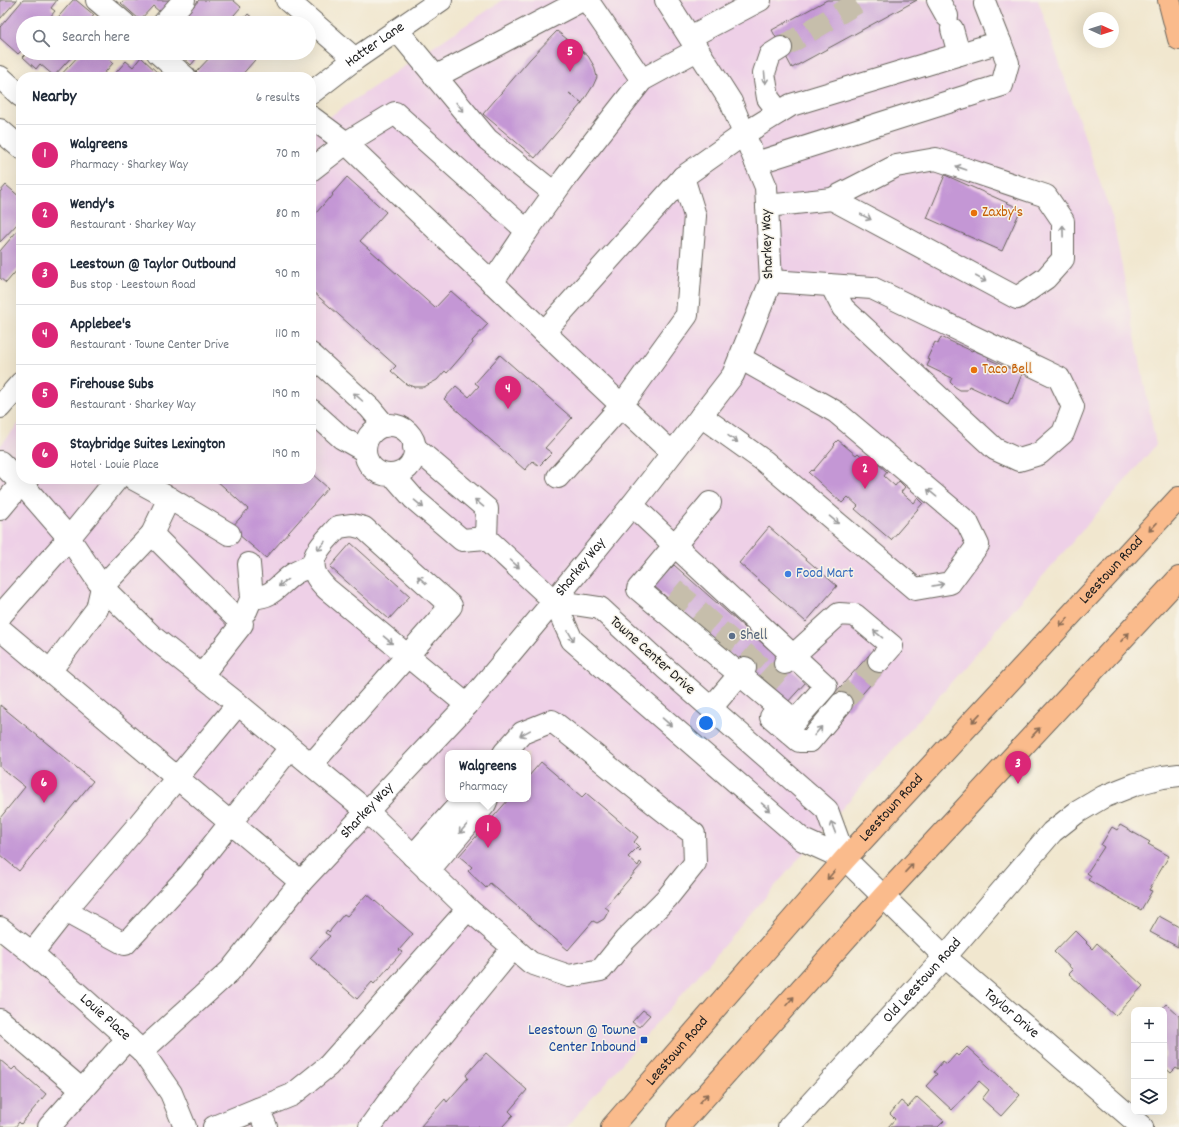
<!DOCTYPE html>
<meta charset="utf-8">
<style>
body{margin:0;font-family:Dekko,sans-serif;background:#f6f6f7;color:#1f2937}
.controls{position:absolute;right:12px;bottom:12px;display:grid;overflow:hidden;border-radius:8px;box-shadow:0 4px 16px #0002}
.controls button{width:36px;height:36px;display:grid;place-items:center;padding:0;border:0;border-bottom:1px solid #e0e1e3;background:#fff;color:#1f2937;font:20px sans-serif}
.compass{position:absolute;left:1083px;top:12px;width:36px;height:36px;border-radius:50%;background:#fff;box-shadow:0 4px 16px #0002;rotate:93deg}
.you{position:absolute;left:706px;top:723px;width:14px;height:14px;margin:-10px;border:3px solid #fff;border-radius:50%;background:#1a73e8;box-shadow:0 0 0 6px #1a73e833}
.badge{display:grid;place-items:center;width:26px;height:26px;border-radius:50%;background:#db2777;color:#fff;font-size:13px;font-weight:700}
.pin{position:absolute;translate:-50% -33px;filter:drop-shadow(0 1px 2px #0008)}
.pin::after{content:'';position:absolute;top:21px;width:14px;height:12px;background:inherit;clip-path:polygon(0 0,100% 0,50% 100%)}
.popup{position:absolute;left:445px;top:750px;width:86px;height:52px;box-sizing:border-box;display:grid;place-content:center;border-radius:8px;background:#fff;filter:drop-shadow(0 1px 3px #0005);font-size:13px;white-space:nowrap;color:#747a83}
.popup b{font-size:15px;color:#1f2937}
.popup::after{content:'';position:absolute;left:50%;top:100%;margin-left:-8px;border:8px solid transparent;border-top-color:#fff}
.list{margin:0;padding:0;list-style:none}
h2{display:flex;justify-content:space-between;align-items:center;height:52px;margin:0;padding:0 16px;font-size:17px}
h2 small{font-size:13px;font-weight:400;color:#747a83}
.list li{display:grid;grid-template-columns:26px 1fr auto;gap:12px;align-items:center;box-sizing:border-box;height:60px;padding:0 16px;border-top:1px solid #e0e1e3}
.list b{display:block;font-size:15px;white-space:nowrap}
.list p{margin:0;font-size:13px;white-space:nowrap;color:#747a83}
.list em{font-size:13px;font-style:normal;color:#747a83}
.icon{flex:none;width:22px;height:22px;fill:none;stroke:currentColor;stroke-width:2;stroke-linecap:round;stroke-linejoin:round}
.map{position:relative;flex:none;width:1179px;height:1127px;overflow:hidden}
.search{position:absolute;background:#fff;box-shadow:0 4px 16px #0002;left:16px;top:16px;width:300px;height:44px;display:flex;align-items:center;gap:10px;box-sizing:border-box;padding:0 14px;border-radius:22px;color:#747a83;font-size:15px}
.panel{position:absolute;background:#fff;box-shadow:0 4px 16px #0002;left:16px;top:72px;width:300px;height:412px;border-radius:16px}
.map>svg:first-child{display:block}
</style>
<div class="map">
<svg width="1179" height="1127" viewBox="0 0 1179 1127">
<rect width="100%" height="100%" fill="#f7f3e8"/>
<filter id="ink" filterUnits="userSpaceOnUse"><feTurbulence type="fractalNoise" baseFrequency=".025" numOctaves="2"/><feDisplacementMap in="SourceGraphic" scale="8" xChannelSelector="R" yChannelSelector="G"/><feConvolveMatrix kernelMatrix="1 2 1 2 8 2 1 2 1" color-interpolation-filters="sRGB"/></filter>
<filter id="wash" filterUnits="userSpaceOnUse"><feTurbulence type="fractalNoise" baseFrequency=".012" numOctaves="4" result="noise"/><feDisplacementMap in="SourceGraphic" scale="16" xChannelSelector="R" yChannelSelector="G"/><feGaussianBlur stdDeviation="0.9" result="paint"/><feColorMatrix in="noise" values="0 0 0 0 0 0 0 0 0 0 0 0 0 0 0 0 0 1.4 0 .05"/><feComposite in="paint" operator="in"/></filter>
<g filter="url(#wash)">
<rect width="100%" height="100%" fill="#f1e7cf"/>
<path fill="#eed0e7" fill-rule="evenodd" d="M503 0H1038L1113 220 1156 445 567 1127H0V446L21 421V479H311V129ZM448 753H528V799H448Z"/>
<g id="blocks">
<g fill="#c497d5">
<polygon points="0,0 17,0 0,19"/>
<polygon points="23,0 57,0 51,8 55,11 45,23 23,23 23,49 18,54 0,38 0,27"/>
<polygon points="73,0 76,0 94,15 88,23 53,23"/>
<polygon points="124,0 172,0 161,13 153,6 140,20 121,3"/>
<polygon points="199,0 233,0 241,7 227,23 179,23"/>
<polygon points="827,0 917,0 792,68 772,30"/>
<polygon points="248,14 259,23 240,23"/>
<polygon points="557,31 588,56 594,66 597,77 593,86 582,103 569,93 582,103 535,158 483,114 530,59"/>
<polygon points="27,53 75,53 54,76 40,64 36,69 23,57"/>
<polygon points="81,53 115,53 109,60 113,63 101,77 59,77"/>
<polygon points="178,53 201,53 191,65"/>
<polygon points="214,53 261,53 240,77 201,77 196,72"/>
<polygon points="141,57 160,75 158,77 112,77 126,61 133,67"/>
<polygon points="945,175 1021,209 1002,251 927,218"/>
<polygon points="347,177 386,212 360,241 435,308 451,291 488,324 472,341 473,343 447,373 445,371 437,380 424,387 414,387 406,384 391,371 396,366 311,290 311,209 316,213 329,198 330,199 333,195 332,194"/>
<polygon points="6,185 21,198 21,220 0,242 0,192"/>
<polygon points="21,230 21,271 18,269 6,283 0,278 0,251 17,231 19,232"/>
<polygon points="941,337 972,351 973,350 989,357 988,359 1022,374 1012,399 1011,398 1008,404 969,386 967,390 960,390 955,387 950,382 952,378 927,366 930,360 927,359 935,342 938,344"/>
<polygon points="500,355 572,418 545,448 552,453 539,466 533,461 525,470 444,399 456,386 469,397 479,386 475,383"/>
<polygon points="838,440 856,455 858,453 872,466 875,461 887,472 884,476 895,486 899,481 905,487 901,492 914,503 918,498 923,503 891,540 855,509 858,506 848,497 842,503 809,473 812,470 813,471 835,445 834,444"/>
<polygon points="311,473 328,488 266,558 231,528 248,509 215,479 311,479"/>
<polygon points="769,527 837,586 806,622 739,563"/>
<polygon points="351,543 410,596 389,619 330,567"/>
<polygon points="674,565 806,682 786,704 654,586"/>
<polygon points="870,654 886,667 848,710 832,696"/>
<polygon points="0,705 93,781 19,871 0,855 0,818 25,787 0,767"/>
<polygon points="541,762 582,797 586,793 638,837 634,842 641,849 640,851 637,848 628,857 638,866 640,862 642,864 605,907 609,910 604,919 597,923 593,921 568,950 490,883 486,888 468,871 472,867 459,856 509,799 528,799 528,777"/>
<polygon points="1120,825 1150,842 1148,844 1169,856 1149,890 1152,891 1141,910 1088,880 1091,876 1087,873 1104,847 1101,845 1112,827 1117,830"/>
<polygon points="367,894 413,934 399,950 402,952 374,984 372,982 357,999 310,958 330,936 325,933 327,930 329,932 344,914 347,916"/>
<polygon points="1159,916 1179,927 1178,947 1150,932"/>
<polygon points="1075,930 1087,942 1086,943 1092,949 1097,943 1143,986 1115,1016 1069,974 1073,970 1054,952"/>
<polygon points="1166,1004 1179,1016 1179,1070 1176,1068 1171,1073 1164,1067 1164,1010 1161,1010"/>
<polygon points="643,1010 650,1015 639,1027 632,1022"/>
<polygon points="967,1047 1020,1095 1001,1116 982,1099 989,1090 979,1081 952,1110 926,1086 937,1074 934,1072 943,1061 947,1064 956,1054 958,1056"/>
<polygon points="486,1053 527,1090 509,1111 513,1115 502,1127 420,1127 445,1099 447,1102 468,1078 466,1075"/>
<polygon points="0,1060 12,1070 15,1067 46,1094 21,1124 19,1122 15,1127 0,1127"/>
<polygon points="917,1097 944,1121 938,1127 888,1127 895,1119 890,1114 901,1101 908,1107"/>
</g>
</g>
</g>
<g filter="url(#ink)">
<use href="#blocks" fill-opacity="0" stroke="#67635b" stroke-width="1"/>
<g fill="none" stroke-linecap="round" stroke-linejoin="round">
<g stroke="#c6beab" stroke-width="22" stroke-dasharray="22 11" stroke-linecap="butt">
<polyline points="781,48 862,0"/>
<polyline points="675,605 694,582"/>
<polyline points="699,627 719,605"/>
<polyline points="721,646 740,624"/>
<polyline points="745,668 764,646"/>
<polyline points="765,685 785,663"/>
<polyline points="841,704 879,661"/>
</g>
<defs>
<g id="minor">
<polyline points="97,0 124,23"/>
<polyline points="287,0 355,59"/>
<polyline points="587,0 642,80"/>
<polyline points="938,0 947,16"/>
<polyline points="985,4 1000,42"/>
<polyline points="164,23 184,0"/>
<polyline points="952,29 959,54"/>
<polyline points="397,30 487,139 554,193"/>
<polyline points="690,37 760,0"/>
<polyline points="158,53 185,77"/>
<polyline points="0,77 21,96"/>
<polyline points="435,77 582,0"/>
<path id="s1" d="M311 93 355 59 441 0"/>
<polyline points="779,112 768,98 764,73 770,55 781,48"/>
<polyline points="311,117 346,143 311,170"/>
<polyline points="0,130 21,148"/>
<polyline points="767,206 832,199 896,166 936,159 1046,196 1063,221 1063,259 1046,278 1017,298 832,199"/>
<polyline points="527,231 566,177 642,80 697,50"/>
<polyline points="771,281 872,288 1059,378 1073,407 1063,433 1039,454 1019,460 995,449 843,308 831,285"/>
<polyline points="492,283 527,231 395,113 346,143 544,332"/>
<polyline points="311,354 370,408 385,426"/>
<polyline points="0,407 21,383"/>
<polyline points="311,410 342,438 365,451"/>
<polyline points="701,416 764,461 915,589 950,583 978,545 967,522 836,412 740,358"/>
<circle cx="390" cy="450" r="25"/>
<polyline points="414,447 487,509 486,538"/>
<polyline points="672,453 544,332 683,177 744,134 791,105 1000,42 1008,63 1002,85 756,163"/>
<path d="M0 462 22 484 69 538 102 587 154 638 238 704 368 812 468 909 531 963 569 976 601 970 625 940 667 898 695 863 694 834C645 798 600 758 552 721L522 733 504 753"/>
<polyline points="393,475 414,499 462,540 486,538 554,601 572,640 803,840 845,859 827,810 665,668 600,608 554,601"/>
<polyline points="558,477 622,405 687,315 695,216 683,177"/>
<polyline points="134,479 169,498 229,534"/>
<path d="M632 505C696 566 761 626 826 686L795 721 638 589 710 503"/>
<polyline points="0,509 25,479"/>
<polyline points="152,534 242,624 202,675"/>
<path d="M252 597C273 599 279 583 295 573 300 570 307 568 313 565"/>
<polyline points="246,611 252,597 249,564"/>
<polyline points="0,616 69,538 117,479"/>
<polyline points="0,629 301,882"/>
<polyline points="785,663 839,614 855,615 892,646 879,661"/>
<polyline points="50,671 97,609 102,587 152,534 169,498"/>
<polyline points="711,708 745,668"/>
<polyline points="771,717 799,741 810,741 841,704"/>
<path d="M312 764 451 606 364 528 352 525 338 527C326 541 305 557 317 577 320 582 324 586 327 589L467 705"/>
<polyline points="413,856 464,799"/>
<path id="s2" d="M845 859 945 957 1142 1127"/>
<polyline points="428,871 485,804 487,799"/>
<polyline points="65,911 125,944 189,875 290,748"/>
<path id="s3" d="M0 928 32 953 142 1051 171 1093 185 1127"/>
<polyline points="32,953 65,911 139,824 238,704"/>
<polyline points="0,1020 82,1090 128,1038"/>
<path id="s4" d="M142 1051 230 971 301 882 467 705 554 601 632 505 733 375 771 281 766 187 731 102 666 0"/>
<polyline points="258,1109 266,1127"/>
<polyline points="49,1127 82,1090"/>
<polyline points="214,1127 292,1095 328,1066 468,909"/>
<polyline points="370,1127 396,1091 513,948"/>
<path id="s5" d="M789 1127 945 957 1052 832 1076 813 1103 797 1136 784 1163 777 1179 775"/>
</g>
<g id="major">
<path id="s6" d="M612 1127 845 859 1179 498"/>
<polyline points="678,1127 883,897 1179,578"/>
</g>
<polyline id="highway" points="1169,0 1179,39"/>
</defs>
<use href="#minor" stroke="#67635b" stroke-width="24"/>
<use href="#major" stroke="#67635b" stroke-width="24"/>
<use href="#highway" stroke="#67635b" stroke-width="24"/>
<use href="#minor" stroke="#fff" stroke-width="22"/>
<use href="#major" stroke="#fabb8c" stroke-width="22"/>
<use href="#highway" stroke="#fabb8c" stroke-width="22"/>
</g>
<defs><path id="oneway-shaft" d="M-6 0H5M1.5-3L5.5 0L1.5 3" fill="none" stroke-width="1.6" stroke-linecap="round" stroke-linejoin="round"/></defs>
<g stroke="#999">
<use href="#oneway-shaft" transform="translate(765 78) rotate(85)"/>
<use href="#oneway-shaft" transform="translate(460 107) rotate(50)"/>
<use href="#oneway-shaft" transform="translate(961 168) rotate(-161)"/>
<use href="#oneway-shaft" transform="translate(866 217) rotate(28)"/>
<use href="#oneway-shaft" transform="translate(1063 231) rotate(-91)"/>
<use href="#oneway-shaft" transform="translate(981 279) rotate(28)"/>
<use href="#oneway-shaft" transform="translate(358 397) rotate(-138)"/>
<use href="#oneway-shaft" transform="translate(733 439) rotate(35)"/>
<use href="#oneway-shaft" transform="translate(932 493) rotate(-140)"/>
<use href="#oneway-shaft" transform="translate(479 503) rotate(-140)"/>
<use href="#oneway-shaft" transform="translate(419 504) rotate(40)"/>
<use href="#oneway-shaft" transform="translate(834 520) rotate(40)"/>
<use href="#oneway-shaft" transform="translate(321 546) rotate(131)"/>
<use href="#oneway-shaft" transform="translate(515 564) rotate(42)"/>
<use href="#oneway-shaft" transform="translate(422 580) rotate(-138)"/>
<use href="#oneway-shaft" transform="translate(283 583) rotate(140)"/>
<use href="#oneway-shaft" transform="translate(938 585) rotate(-10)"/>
<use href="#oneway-shaft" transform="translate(878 634) rotate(-140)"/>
<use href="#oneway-shaft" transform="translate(571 636) rotate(60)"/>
<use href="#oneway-shaft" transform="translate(388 640) rotate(40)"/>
<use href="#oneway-shaft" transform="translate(667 722) rotate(41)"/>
<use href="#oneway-shaft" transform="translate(818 731) rotate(-50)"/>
<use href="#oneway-shaft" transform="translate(525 733) rotate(151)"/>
<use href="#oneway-shaft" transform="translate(766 807) rotate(41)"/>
<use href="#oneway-shaft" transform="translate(833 827) rotate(-111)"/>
<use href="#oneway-shaft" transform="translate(463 829) rotate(131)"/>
</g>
<g stroke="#8b6c54">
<use href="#oneway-shaft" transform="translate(1153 527) rotate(133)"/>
<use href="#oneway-shaft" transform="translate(1064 622) rotate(133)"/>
<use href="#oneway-shaft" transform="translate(1125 637) rotate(-47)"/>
<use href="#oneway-shaft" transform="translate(976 718) rotate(133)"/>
<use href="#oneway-shaft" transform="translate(1036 732) rotate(-47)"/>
<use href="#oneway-shaft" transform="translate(909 868) rotate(-47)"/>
<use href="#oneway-shaft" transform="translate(831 875) rotate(131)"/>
<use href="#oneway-shaft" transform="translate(790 1001) rotate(-48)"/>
<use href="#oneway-shaft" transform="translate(704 1098) rotate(-48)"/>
</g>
</g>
<g fill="#e8710a" stroke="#f7f3e8" stroke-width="1.5">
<circle cx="974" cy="213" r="4"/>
<circle cx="974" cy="370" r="4"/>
</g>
<circle fill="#3f7fe0" stroke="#f7f3e8" stroke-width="1.5" cx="788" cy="574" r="4"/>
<circle fill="#5c6f8a" stroke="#f7f3e8" stroke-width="1.5" cx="732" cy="636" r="4"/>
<rect fill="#1a4fb4" stroke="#f7f3e8" stroke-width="1.5" x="640" y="1036" width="8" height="8" rx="2"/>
<g text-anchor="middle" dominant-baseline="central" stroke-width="3" stroke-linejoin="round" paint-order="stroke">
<g font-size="15" fill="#1c1c1c" stroke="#f7f3e8">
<text stroke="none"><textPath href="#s1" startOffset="80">Hatter Lane</textPath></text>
<text transform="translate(768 244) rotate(-92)">Sharkey Way</text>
<text stroke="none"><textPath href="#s4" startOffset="654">Sharkey Way</textPath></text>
<text stroke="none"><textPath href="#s6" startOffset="748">Leestown Road</textPath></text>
<text transform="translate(652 656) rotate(42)">Towne Center Drive</text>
<text stroke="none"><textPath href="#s6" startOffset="424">Leestown Road</textPath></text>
<text stroke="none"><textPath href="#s4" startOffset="330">Sharkey Way</textPath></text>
<text stroke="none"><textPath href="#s5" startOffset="198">Old Leestown Road</textPath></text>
<text stroke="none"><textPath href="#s2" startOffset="227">Taylor Drive</textPath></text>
<text stroke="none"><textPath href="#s3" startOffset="138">Louie Place</textPath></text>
<text stroke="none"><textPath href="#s6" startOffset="100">Leestown Road</textPath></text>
</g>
<g font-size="15" fill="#c56008" stroke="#f7f3e8" text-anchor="start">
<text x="982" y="213">Zaxby's</text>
<text x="982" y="370">Taco Bell</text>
</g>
<g font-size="15" fill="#366cbe" stroke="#f7f3e8" text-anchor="start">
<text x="796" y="574">Food Mart</text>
</g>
<g font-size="15" fill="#4e5e75" stroke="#f7f3e8" text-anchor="start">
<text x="740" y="636">Shell</text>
</g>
<g font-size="15" fill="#164399" stroke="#f7f3e8" text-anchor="end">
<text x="636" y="1031">Leestown @ Towne<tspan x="636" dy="17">Center Inbound</tspan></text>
</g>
</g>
</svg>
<div class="controls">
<button>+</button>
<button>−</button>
<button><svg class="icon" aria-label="layers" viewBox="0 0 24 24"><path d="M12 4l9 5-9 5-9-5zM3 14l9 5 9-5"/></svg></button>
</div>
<svg class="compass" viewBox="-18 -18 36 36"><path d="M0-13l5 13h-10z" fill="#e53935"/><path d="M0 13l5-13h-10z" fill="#747a83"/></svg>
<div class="you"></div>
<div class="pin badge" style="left:488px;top:848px">1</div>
<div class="popup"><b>Walgreens</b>Pharmacy</div>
<div class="pin badge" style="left:865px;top:489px">2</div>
<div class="pin badge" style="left:1018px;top:784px">3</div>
<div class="pin badge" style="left:508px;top:409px">4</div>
<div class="pin badge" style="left:570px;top:72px">5</div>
<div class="pin badge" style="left:44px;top:803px">6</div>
<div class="search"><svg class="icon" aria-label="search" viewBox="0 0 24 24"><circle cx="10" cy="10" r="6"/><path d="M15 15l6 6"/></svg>Search here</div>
<section class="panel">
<h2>Nearby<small>6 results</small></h2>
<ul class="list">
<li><span class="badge">1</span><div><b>Walgreens</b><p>Pharmacy · Sharkey Way</p></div><em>70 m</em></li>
<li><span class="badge">2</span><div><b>Wendy's</b><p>Restaurant · Sharkey Way</p></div><em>80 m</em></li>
<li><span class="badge">3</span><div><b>Leestown @ Taylor Outbound</b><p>Bus stop · Leestown Road</p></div><em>90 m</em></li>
<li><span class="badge">4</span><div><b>Applebee's</b><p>Restaurant · Towne Center Drive</p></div><em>110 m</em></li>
<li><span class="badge">5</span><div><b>Firehouse Subs</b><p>Restaurant · Sharkey Way</p></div><em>190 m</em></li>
<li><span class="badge">6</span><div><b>Staybridge Suites Lexington</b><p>Hotel · Louie Place</p></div><em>190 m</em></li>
</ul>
</section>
</div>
